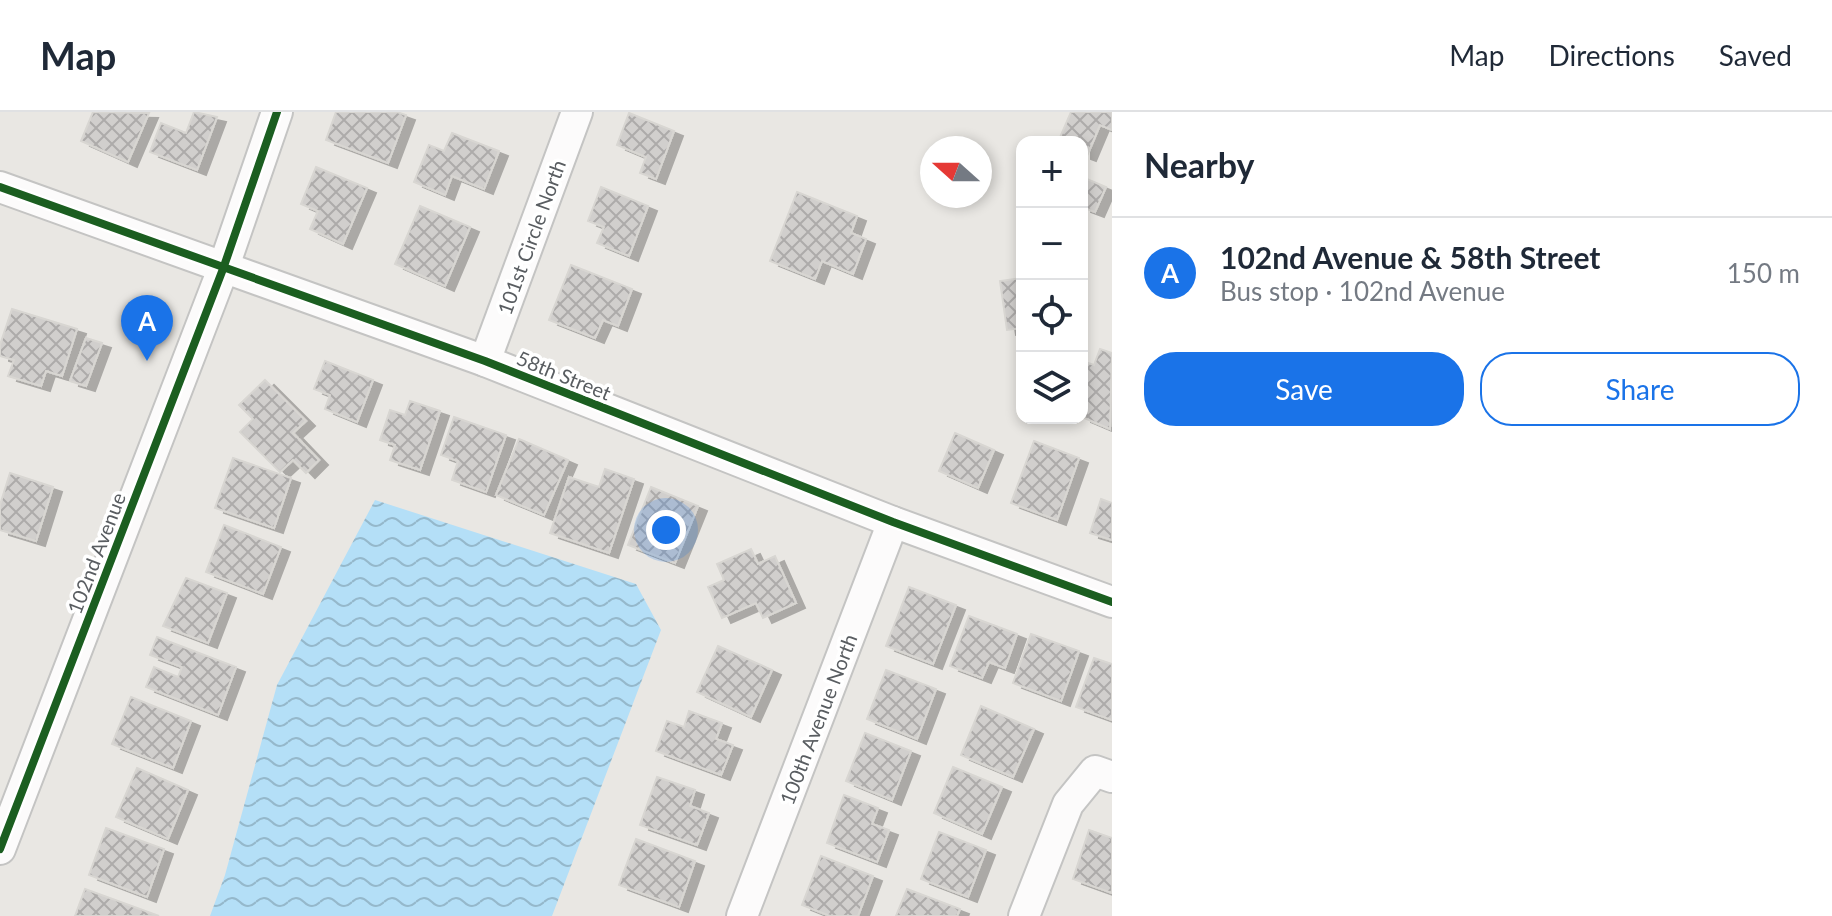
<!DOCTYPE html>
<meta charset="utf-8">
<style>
body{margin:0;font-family:Lato,sans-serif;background:#f6f6f7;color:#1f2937}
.controls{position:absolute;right:24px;top:24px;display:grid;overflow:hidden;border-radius:16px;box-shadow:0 4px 12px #0003}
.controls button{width:72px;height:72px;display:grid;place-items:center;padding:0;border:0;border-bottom:2px solid #e0e1e3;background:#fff;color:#1f2937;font:40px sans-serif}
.compass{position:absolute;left:920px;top:24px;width:72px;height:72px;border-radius:50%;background:#fff;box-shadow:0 4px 12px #0003;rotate:291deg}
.you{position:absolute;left:666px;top:418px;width:28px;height:28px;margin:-20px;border:6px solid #fff;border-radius:50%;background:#1a73e8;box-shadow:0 0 0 12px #1a73e833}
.badge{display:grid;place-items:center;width:52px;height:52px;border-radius:50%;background:#1a73e8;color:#fff;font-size:26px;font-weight:700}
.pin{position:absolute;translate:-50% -66px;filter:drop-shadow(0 2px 4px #0008)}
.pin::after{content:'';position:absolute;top:42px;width:28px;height:24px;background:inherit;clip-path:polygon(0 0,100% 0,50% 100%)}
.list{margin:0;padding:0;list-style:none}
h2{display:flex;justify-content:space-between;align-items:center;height:104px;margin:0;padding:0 32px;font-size:34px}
h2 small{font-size:26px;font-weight:400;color:#747a83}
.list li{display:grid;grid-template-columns:52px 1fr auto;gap:24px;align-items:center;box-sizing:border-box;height:112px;padding:0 32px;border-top:2px solid #e0e1e3}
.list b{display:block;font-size:30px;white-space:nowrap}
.list p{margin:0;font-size:26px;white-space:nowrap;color:#747a83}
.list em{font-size:26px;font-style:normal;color:#747a83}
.actions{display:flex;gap:16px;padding:24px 32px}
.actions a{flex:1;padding:18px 0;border:2px solid #1a73e8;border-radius:32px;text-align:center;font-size:28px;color:#1a73e8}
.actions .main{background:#1a73e8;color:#fff}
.icon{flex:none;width:44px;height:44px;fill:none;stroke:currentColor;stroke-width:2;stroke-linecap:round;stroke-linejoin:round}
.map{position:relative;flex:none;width:1112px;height:804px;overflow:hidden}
header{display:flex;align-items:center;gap:48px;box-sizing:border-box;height:112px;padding:0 40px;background:#fff;border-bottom:2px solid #e0e1e3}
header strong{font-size:38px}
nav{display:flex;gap:44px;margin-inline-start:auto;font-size:28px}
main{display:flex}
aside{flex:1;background:#fff}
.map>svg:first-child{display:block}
</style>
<header>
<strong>Map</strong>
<nav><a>Map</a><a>Directions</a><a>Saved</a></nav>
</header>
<main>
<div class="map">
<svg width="1112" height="804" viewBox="0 0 1112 804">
<defs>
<pattern id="water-waves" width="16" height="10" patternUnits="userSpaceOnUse" patternTransform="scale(2)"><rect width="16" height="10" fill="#b4dff7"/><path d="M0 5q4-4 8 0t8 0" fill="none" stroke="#95b8cb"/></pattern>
<pattern id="building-cross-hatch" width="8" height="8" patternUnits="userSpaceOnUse" patternTransform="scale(2)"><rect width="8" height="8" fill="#d1cfcd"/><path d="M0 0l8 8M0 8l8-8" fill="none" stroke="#adabaa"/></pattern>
<filter id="shadow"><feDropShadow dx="9" dy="5" stdDeviation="0" flood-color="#0004"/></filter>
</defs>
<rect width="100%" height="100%" fill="#e9e7e3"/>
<polygon fill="url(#water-waves)" points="375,388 636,472 661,518 552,804 210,804 225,763 277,573"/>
<g fill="url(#building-cross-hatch)" stroke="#d8d6d2" stroke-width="2" filter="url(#shadow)">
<polygon points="93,0 149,1 128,50 81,29"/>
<polygon points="194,0 217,5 197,58 150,40 161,11 186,21"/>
<polygon points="336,0 397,0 406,3 388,51 326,28"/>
<polygon points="1071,0 1112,0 1112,18 1100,13 1087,44 1082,42 1082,30 1058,30"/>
<polygon points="629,1 674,19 656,67 640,61 646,45 617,33"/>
<polygon points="452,21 499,39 484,77 452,64 445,83 414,70 429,33 444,39"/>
<polygon points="316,55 367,76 343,132 310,117 318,99 301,92"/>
<polygon points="1082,65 1106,75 1095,100 1082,95"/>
<polygon points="601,75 648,94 629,144 597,131 604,115 588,109"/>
<polygon points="797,80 857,104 851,121 866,127 853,162 822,149 815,167 770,149"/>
<polygon points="420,94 470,115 445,174 395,152"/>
<polygon points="571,153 632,177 618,214 603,208 595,226 549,208"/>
<polygon points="1022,166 1022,216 1007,218 1000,169"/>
<polygon points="12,197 77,217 62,264 46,259 41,274 8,264 14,248 0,244 0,233"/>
<polygon points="86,226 102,231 86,274 70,269"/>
<polygon points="1100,237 1112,241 1110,317 1082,305 1082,249 1094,253"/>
<polygon points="325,249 373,268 357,310 325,297 330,283 314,277"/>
<polygon points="265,268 306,309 293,321 319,348 306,361 293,348 280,360 240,320 253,307 239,293"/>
<polygon points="410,289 440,299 420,358 390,348 395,333 380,328 390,298 405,303"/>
<polygon points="454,305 506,323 486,380 452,368 458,349 441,343"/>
<polygon points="955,321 994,338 978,376 939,359"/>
<polygon points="519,327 568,348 544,403 496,383"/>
<polygon points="1034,329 1079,346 1057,408 1011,391"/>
<polygon points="233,346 291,366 274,416 215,396"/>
<polygon points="605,357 634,367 609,441 550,421 569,365 599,375"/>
<polygon points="10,361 53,375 36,429 0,418 0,393"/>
<polygon points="651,375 698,394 675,451 628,433"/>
<polygon points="1101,387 1112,391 1112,428 1090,421"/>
<polygon points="224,413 281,435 263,482 206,460"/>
<polygon points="751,437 758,452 775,444 796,491 763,506 756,491 722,506 708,475 724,468 717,452"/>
<polygon points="186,466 227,481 208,531 163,514"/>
<polygon points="909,475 956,493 933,552 886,534"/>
<polygon points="969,504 1017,522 1005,556 989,550 982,566 950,554"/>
<polygon points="1031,522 1079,539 1061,589 1013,571"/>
<polygon points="157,525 236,555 218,603 146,575 154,555 178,565 182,555 150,543"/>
<polygon points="718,534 772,558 751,605 697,580"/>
<polygon points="1094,546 1112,552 1112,608 1076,595"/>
<polygon points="886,558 936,577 917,627 867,607"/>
<polygon points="131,585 191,609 173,656 112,632"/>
<polygon points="981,594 1034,617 1013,665 961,643"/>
<polygon points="689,599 722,611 716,627 733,633 721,663 656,639 667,609 684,615"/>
<polygon points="865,621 911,639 892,688 846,669"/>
<polygon points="953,655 1002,675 982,722 934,701"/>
<polygon points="137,656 188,678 168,727 116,705"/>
<polygon points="657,665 695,678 690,694 709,701 697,733 640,713"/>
<polygon points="844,683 878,696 872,712 889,718 877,750 827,731"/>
<polygon points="106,716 164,737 147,785 89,763"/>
<polygon points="1089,718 1112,726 1112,781 1073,767"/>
<polygon points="939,720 986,738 968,785 921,767"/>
<polygon points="636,727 695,749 679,795 619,773"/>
<polygon points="821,744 873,764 858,804 830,804 802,793"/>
<polygon points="85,777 159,804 75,804"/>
<polygon points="907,777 960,797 957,804 896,804"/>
</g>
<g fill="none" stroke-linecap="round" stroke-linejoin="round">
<defs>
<g id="minor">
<polyline points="0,75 485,249 893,410 1112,490"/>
<polyline points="485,249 577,0"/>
<polyline points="0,737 223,157 277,0"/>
<polyline points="742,804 893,410"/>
<polyline points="1024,804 1068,692 1095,659 1112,665"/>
</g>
</defs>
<use href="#minor" stroke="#c4c4c3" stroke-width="34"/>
<use href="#minor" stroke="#fcfbfb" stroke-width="30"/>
<defs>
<g id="cycleway">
<polyline points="0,75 485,249 893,410 1112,490"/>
<polyline points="0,737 223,157 277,0"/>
</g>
</defs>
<use href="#cycleway" stroke="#fff" stroke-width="13"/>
<use href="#cycleway" stroke="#1b5e20" stroke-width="8"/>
</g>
<g text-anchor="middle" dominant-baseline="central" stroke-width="7" stroke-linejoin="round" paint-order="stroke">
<g font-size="20" fill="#595d61" stroke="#fff">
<text transform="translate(531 125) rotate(-70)">101st Circle North</text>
<text transform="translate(564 263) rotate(22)">58th Street</text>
<text transform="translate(96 441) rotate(-69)">102nd Avenue</text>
<text transform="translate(818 607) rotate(-69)">100th Avenue North</text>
</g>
</g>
</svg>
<div class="controls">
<button>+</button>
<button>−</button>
<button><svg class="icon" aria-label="locate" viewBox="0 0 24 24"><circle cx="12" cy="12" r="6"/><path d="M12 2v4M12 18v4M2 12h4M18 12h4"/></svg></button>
<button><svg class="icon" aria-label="layers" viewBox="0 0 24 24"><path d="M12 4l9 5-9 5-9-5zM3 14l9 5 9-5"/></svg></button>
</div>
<svg class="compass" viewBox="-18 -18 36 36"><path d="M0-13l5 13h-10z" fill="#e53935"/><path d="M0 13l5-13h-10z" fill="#747a83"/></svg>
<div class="you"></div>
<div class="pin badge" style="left:147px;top:249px">A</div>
</div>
<aside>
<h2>Nearby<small></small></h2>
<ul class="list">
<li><span class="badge">A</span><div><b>102nd Avenue &amp; 58th Street</b><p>Bus stop · 102nd Avenue</p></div><em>150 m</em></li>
</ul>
<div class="actions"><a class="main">Save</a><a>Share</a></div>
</aside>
</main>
